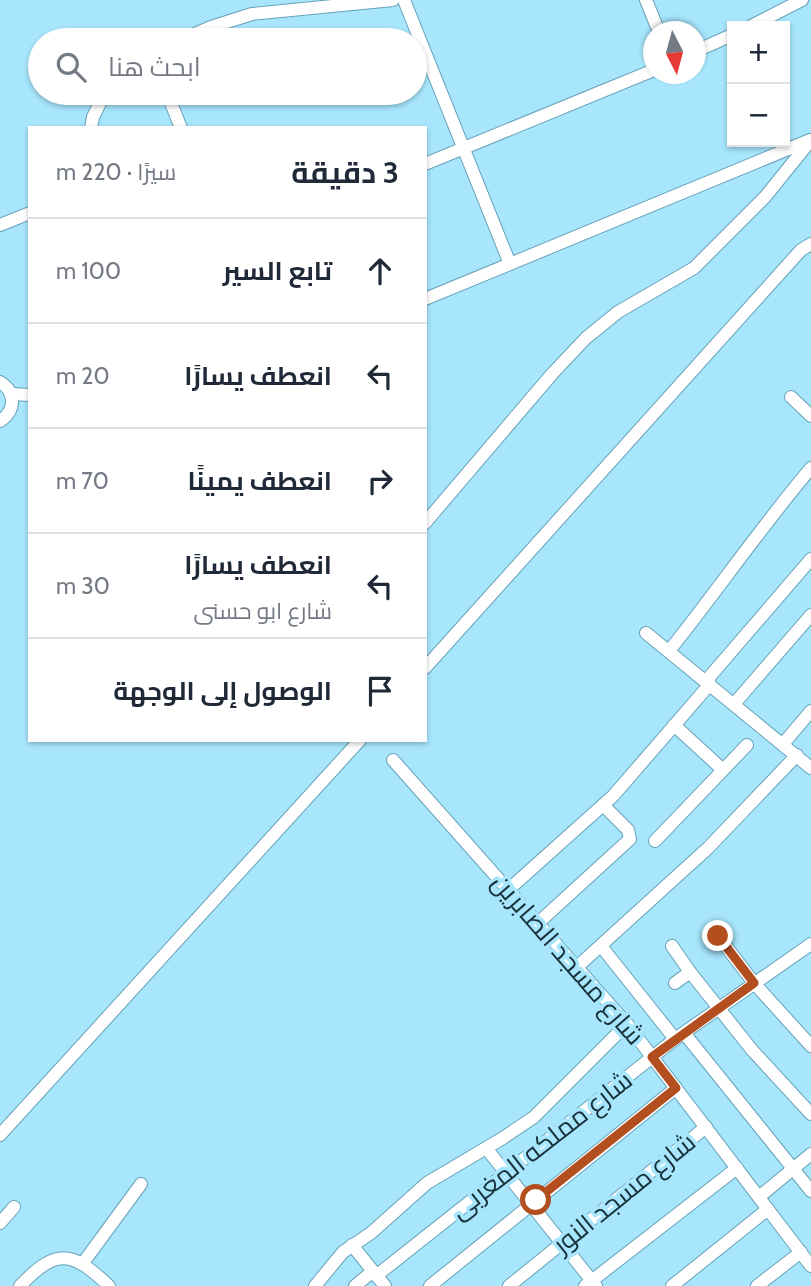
<!DOCTYPE html>
<html lang="ar">
<meta charset="utf-8">
<style>
body{margin:0;font-family:Cabin,Cairo,sans-serif;background:#f2f2f3;color:#1f2937;direction:rtl}
.controls{position:absolute;right:21px;top:21px;display:grid;overflow:hidden;border-radius:0px;box-shadow:0 2px 5px #0004}
.controls button{width:63px;height:63px;display:grid;place-items:center;padding:0;border:0;border-bottom:2px solid #e0e1e3;background:#fff;color:#1f2937;font:35px sans-serif}
.compass{position:absolute;left:643px;top:21px;width:63px;height:63px;border-radius:50%;background:#fff;box-shadow:0 2px 5px #0004;rotate:174deg}
.stop{position:absolute;width:21px;height:21px;margin:-16px;border:5px solid #b34e1e;border-radius:50%;background:#fff}
.stop.end{background:#b34e1e;border-color:#fff;box-shadow:0 2px 7px #0008}
.list{margin:0;padding:0;list-style:none}
h2{display:flex;justify-content:space-between;align-items:center;height:91px;margin:0;padding:0 28px;font-size:30px}
h2 small{font-size:23px;font-weight:400;color:#747a83}
.list li{display:grid;grid-template-columns:46px 1fr auto;gap:21px;align-items:center;box-sizing:border-box;height:105px;padding:0 28px;border-top:2px solid #e0e1e3}
.list b{display:block;font-size:26px;white-space:nowrap}
.list p{margin:0;font-size:23px;white-space:nowrap;color:#747a83}
.list em{font-size:23px;font-style:normal;color:#747a83}
.icon{flex:none;width:38px;height:38px;fill:none;stroke:currentColor;stroke-width:2;stroke-linecap:round;stroke-linejoin:round}
.map{position:relative;flex:none;width:811px;height:1286px;overflow:hidden;direction:ltr}
.search{position:absolute;background:#fff;box-shadow:0 2px 5px #0004;left:28px;top:28px;width:399px;height:77px;display:flex;align-items:center;gap:18px;box-sizing:border-box;padding:0 24px;border-radius:38px;color:#747a83;font-size:26px}
.panel{position:absolute;background:#fff;box-shadow:0 2px 5px #0004;left:28px;top:126px;width:399px;height:616px;border-radius:0px;direction:rtl}
.map>svg:first-child{display:block}
</style>
<div class="map">
<svg width="811" height="1286" viewBox="0 0 811 1286">
<rect width="100%" height="100%" fill="#a7e6fd"/>
<g fill="none" stroke-linecap="round" stroke-linejoin="round">
<defs>
<g id="street">
<polyline points="404,0 510,264"/>
<polyline points="646,0 659,32"/>
<polyline points="751,26 802,0"/>
<polyline points="181,40 211,27 252,14 393,0"/>
<polyline points="696,51 732,35"/>
<polyline points="167,93 181,128"/>
<polyline points="91,128 93,117 105,93"/>
<polyline points="425,164 654,70"/>
<polyline points="0,225 30,213"/>
<polyline points="425,299 810,140"/>
<path d="M0 382C16 392 16 410 0 421"/>
<polyline points="12,394 30,395"/>
<polyline points="791,397 811,416"/>
<polyline points="425,523 552,374 586,338 618,312 694,268 765,197 811,140"/>
<polyline points="646,633 811,768"/>
<path d="M669 651C717 591 761 527 811 468"/>
<polyline points="425,668 801,250 811,244"/>
<polyline points="706,681 811,559"/>
<polyline points="734,704 811,615"/>
<polyline points="674,725 723,770"/>
<polyline points="783,744 811,711"/>
<polyline points="393,760 627,1024 811,1266"/>
<polyline points="655,841 747,745"/>
<polyline points="508,890 613,796 710,684"/>
<polyline points="538,923 630,839 628,830 603,805"/>
<polyline points="718,936 754,983 811,1046"/>
<polyline points="601,946 675,1039"/>
<polyline points="672,946 690,972 752,1050 811,1114"/>
<polyline points="577,967 708,848 797,755"/>
<polyline points="675,983 690,972"/>
<polyline points="684,1033 811,1191"/>
<polyline points="0,1135 360,740"/>
<polyline points="486,1148 596,1286"/>
<polyline points="759,1197 811,1154"/>
<polyline points="0,1223 14,1207"/>
<polyline points="352,1245 385,1286"/>
<polyline points="83,1263 141,1184"/>
<polyline points="376,1276 675,1039 811,944"/>
<path d="M20 1286C57 1247 72 1251 109 1286"/>
<polyline points="315,1286 343,1252 371,1233 427,1183 503,1138 534,1117 627,1024"/>
<polyline points="355,1286 373,1271"/>
<polyline points="430,1286 676,1088"/>
<polyline points="509,1286 706,1127"/>
<polyline points="585,1286 737,1168"/>
<polyline points="672,1286 768,1209"/>
<polyline points="757,1286 801,1252"/>
</g>
</defs>
<use href="#street" stroke="#66a2b8" stroke-width="14"/>
<use href="#street" stroke="#fff" stroke-width="12"/>
</g>
<g fill="none" stroke-linecap="round" stroke-linejoin="round">
<polyline stroke="#b34e1e" stroke-width="9" points="536,1200 676,1088 652,1057 754,983 718,936"/>
</g>
<g text-anchor="middle" dominant-baseline="central" stroke-width="7" stroke-linejoin="round" paint-order="stroke">
<g font-size="26" fill="#173039" stroke="#a7e6fd">
<text transform="translate(568 959) rotate(49)">شارع مسجد الصابرين</text>
<text transform="translate(541 1145) rotate(-38)">شارع مملكه المغربى</text>
<text transform="translate(624 1193) rotate(-39)">شارع مسجد النور</text>
</g>
</g>
</svg>
<div class="controls">
<button>+</button>
<button>−</button>
</div>
<svg class="compass" viewBox="-18 -18 36 36"><path d="M0-13l5 13h-10z" fill="#e53935"/><path d="M0 13l5-13h-10z" fill="#747a83"/></svg>
<div class="stop" style="left:536px;top:1200px"></div>
<div class="stop end" style="left:718px;top:936px"></div>
<div class="search"><svg class="icon" aria-label="search" viewBox="0 0 24 24"><circle cx="10" cy="10" r="6"/><path d="M15 15l6 6"/></svg>ابحث هنا</div>
<section class="panel">
<h2>3 دقيقة<small>سيرًا · 220 m</small></h2>
<ul class="list">
<li><svg class="icon" aria-label="ahead" viewBox="0 0 24 24"><path d="M12 20V5M6 11l6-6 6 6"/></svg><div><b>تابع السير</b></div><em>100 m</em></li>
<li><svg class="icon" aria-label="left" viewBox="0 0 24 24"><path d="M17 20v-9H6M10 6l-5 5 5 5"/></svg><div><b>انعطف يسارًا</b></div><em>20 m</em></li>
<li><svg class="icon" aria-label="right" viewBox="0 0 24 24"><path d="M7 20v-9h11M14 6l5 5-5 5"/></svg><div><b>انعطف يمينًا</b></div><em>70 m</em></li>
<li><svg class="icon" aria-label="left" viewBox="0 0 24 24"><path d="M17 20v-9H6M10 6l-5 5 5 5"/></svg><div><b>انعطف يسارًا</b><p>شارع ابو حسنى</p></div><em>30 m</em></li>
<li><svg class="icon" aria-label="arrive" viewBox="0 0 24 24"><path d="M6 21V4h12l-3 4 3 4H6"/></svg><div><b>الوصول إلى الوجهة</b></div></li>
</ul>
</section>
</div>
